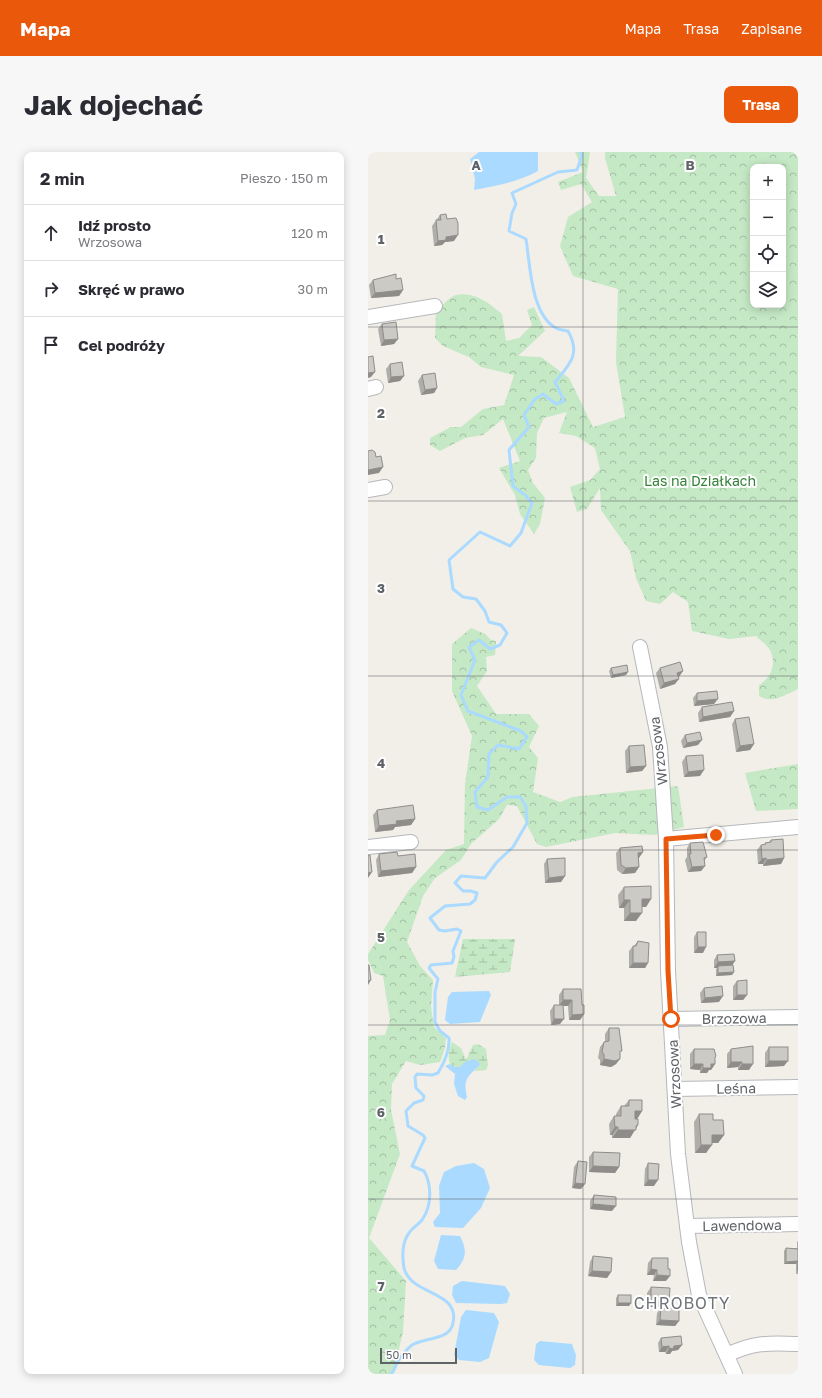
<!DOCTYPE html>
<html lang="pl">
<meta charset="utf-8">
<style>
body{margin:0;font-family:"Golos Text",sans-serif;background:#f7f7f7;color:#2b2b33}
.controls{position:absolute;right:12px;top:12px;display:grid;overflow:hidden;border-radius:8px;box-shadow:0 2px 10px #0003}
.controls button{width:36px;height:36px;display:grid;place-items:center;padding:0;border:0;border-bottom:1px solid #e1e1e2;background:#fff;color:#2b2b33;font:20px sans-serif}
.scale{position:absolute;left:12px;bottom:10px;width:77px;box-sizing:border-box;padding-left:4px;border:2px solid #5f6368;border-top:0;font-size:11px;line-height:14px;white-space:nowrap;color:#5f6368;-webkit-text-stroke:3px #fff;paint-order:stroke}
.stop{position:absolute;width:12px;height:12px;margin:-9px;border:3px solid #ea580c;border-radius:50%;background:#fff}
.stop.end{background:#ea580c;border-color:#fff;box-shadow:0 1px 4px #0008}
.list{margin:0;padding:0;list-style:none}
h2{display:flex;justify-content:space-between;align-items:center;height:52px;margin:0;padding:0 16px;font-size:17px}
h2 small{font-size:13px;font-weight:400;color:#7c7c81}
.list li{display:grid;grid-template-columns:26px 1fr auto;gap:12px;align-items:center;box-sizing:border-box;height:56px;padding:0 16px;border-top:1px solid #e1e1e2}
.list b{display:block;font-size:15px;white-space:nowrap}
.list p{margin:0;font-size:13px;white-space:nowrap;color:#7c7c81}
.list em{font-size:13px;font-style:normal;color:#7c7c81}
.icon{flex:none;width:22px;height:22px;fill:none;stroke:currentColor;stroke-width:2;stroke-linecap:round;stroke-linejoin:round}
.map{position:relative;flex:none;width:430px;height:1222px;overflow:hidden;border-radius:8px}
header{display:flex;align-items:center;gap:24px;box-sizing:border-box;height:56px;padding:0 20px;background:#ea580c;color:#fff}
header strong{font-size:19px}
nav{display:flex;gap:22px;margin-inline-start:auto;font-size:14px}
.intro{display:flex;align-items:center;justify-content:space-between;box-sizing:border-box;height:96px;padding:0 24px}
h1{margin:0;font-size:28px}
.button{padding:10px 18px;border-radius:8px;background:#ea580c;color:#fff;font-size:14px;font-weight:700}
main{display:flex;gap:24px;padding:0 24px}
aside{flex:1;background:#fff;border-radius:8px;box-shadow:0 2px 10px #0003}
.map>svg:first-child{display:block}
</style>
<header>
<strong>Mapa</strong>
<nav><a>Mapa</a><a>Trasa</a><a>Zapisane</a></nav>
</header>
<div class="intro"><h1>Jak dojechać</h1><a class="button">Trasa</a></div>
<main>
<aside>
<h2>2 min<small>Pieszo · 150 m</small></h2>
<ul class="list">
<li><svg class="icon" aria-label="ahead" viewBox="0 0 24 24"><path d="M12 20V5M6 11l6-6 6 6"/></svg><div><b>Idź prosto</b><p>Wrzosowa</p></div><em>120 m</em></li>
<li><svg class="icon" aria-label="right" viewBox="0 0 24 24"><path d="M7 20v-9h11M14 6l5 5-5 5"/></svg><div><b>Skręć w prawo</b></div><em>30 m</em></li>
<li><svg class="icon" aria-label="arrive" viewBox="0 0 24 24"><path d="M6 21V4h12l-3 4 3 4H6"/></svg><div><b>Cel podróży</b></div></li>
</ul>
</aside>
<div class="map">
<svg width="430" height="1222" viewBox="0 0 430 1222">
<defs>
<pattern id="forest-crowns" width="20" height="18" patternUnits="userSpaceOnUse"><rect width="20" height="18" fill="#c5e8c5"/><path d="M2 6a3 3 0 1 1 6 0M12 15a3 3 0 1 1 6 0" fill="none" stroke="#a3c0a4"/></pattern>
<pattern id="wetland-marsh" width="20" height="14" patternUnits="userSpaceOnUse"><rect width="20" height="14" fill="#c5e8c5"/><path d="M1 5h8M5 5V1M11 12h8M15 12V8" fill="none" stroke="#a3c0a4"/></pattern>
</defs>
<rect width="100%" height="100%" fill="#f1efe8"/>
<g fill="url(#forest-crowns)" fill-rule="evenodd">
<path d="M207 0H222L218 26 231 44H248L237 6V0H430V537C417 543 404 552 391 544V533C403 526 409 512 402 498 399 493 392 488 388 484L361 487 324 479 320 450 305 440 292 452 278 449 268 426 262 399 233 358 232 336 219 357 209 360 202 335 222 328 232 317 227 296 208 284 191 281 199 260 176 266 169 281 168 306 160 318 165 331 177 346 172 372 166 382 152 362 147 343 131 316 152 309 135 267 115 283 97 286 72 299 62 293V286L83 275H93L115 257 136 253 146 223 113 215 101 205 75 194 67 186 68 160C73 155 81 145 88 143 106 139 121 151 134 162L138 189 151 186 164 173 159 158 166 155 177 179 150 204 173 205 201 226 225 275 257 265 248 210 250 137 205 124 192 94 200 65 224 50 213 32 193 38 190 30 215 20ZM385 15H415V153H385Z"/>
<polygon points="103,476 117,482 123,488 128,489 127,503 118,505 119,519 109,534 128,562 161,562 171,574 161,595 170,606 165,640 192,650 205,645 310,634 316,675 286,683 247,681 178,695 169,692 149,654 139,653 131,667 103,692 93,708 67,726 55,744 39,790 52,814 65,828 63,855 66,875 78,886 77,896 72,910 52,913 38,909 24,932 23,958 32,1002 1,1086 38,1129 35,1180 25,1222 0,1222 0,884 17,883 22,868 15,824 6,821 0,808 0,802 41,738 78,698 96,692 97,632 104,584 84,539 84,492"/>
<polygon points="430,612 430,657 388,659 377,621"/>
</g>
<g fill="url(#wetland-marsh)">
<polygon points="95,787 147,787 142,820 87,825"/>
<path d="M84 890 93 896 98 908 105 893 110 892 118 897 120 913 118 918 106 919 112 913 92 915 83 914C79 907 81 897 84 890Z"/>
</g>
<g fill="#aadaff">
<path d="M111 0H170V19C150 30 128 34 106 38L107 27 102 7Z"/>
<polygon points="121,839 123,843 112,870 82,872 77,868 80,845 84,840"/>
<path d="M105 907 110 909 112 913C99 925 95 927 99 945L97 948 90 944 86 932 87 922 77 914 82 912 86 915H92L97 910Z"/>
<polygon points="106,1011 116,1017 122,1036 113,1056 95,1076 67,1075 65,1070 72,1061 71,1034 76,1020 88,1014"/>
<path d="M73 1083 92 1084C99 1098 99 1106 88 1118L70 1117 66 1109Z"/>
<polygon points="94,1129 137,1134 142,1142 139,1151 133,1152 88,1151 84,1143 85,1134"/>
<polygon points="98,1158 126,1161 131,1170 121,1206 112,1210 91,1208 86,1203 93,1165"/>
<polygon points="172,1189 204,1192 208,1203 207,1213 202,1216 171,1213 166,1208 168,1192"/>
</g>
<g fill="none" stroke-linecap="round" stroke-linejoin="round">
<path stroke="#aadaff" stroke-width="3" d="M23 1222C27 1219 27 1213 30 1209 33 1204 40 1196 44 1193 56 1185 82 1189 85 1171 92 1138 43 1144 36 1116 34 1105 34 1090 41 1081 44 1076 50 1073 54 1068 64 1054 64 1033 56 1019L44 1014 57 986 55 983 40 974 38 959 46 951 55 948 56 944 48 936 47 925 49 922 64 923 70 921C76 911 82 898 81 886L72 879 67 870V840L70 827 61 816 63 813 84 811 86 805 85 799 93 779 89 777 77 779 71 778 62 766 77 754 102 752 107 748 109 741 103 739H95L87 731 93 724 117 726 129 710 145 695 159 671 158 654 152 645H139L120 658 109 655 107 640 120 625 121 602 130 593 151 597 159 585 153 579 100 559 93 543 107 508 101 495 111 488 122 497 132 493 139 481 133 473 121 470 117 459 108 447 95 445 85 437 81 408 112 380 142 394 153 381 164 351 157 343 145 334 141 298 161 275 156 263 166 248 175 242 188 252 196 249 187 230C202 212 213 202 200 179 196 178 191 178 188 176 163 163 162 112 158 87L141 79 144 61 148 52 144 41 190 20 209 18 214 3 212 0"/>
<defs>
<g id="minor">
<polyline points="0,165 67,154"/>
<polyline points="0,237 8,235"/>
<polyline points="0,338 17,335"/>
<polyline points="272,495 292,595 298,687 300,819 310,1002 321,1090 331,1143 367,1222"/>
<polyline points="298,687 430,675"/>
<polyline points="0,695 43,690"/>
<polyline points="303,867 430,865"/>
<polyline points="307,937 430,935"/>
<polyline points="319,1074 430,1072"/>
<path d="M359 1203C386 1190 400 1191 430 1192"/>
</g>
</defs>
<use href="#minor" stroke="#b5b8bc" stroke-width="16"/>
<use href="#minor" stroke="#fff" stroke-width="14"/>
</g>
<g fill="#afaea9">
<polygon points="72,63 79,67 86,89 77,90 74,93 66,94 64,74"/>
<polygon points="28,127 35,138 31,144 3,146 1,133 5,128"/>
<polygon points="14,172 30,187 26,192 13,194 10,177"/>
<polygon points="22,212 36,224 32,229 20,231 18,217"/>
<polygon points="54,223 69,236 66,241 53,243 50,229"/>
<polygon points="243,516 258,523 243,526 241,519"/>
<polygon points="292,516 311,525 307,532 292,537 288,521"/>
<polygon points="329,541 346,552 326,554 325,546"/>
<polygon points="334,555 366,559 362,565 331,570 330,561"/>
<polygon points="367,567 386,592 382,598 368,600 364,572"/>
<polygon points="317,583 330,593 315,596 313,589"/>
<polygon points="261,594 278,614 274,619 258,621 257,599"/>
<polygon points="318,604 332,624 316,625 314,610"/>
<polygon points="9,658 47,667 43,673 27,675 25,678 7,680 5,663"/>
<polygon points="403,688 416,706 413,712 395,714 395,712 390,712 389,698 393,693 396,693 397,691 401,690"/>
<polygon points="322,691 339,705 337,708 337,714 333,719 320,720 317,708 319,705 319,696"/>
<polygon points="252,696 271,706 271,715 267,721 254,722 249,718 248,701"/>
<polygon points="11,702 48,715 44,721 10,725 8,708"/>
<polygon points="179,707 197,724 193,730 177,731 176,712"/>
<polygon points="256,735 283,747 278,755 274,755 268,769 256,769 256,756 251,756 250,743"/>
<polygon points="329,780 335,801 326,801 326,785"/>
<polygon points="270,789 280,811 277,816 261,816 261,799 265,794 266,794"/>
<polygon points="349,803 367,809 364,813 366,820 364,823 348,824 348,817 349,816 346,816 346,808"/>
<polygon points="369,829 379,843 375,848 365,848 365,834"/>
<polygon points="336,836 351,850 333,851 332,841"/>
<polygon points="195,837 214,853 216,862 212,868 201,868 200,854 195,854 192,872 183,873 182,859 186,853 191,853 191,843"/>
<polygon points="241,876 252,902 248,912 243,915 232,913 232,908 230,906 232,895 236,890 237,890 237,882"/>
<polygon points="401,895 416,914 397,915 397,901"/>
<polygon points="326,897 347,906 347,912 343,918 341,918 339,921 332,921 332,918 322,917 322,902"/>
<polygon points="363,897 381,918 370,918 370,915 359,916 359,902"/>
<polygon points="261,948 274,959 269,967 270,973 262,986 244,986 244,983 242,983 241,972 246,964 248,964 248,962 253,954 256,954"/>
<polygon points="331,962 345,968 356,983 350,991 344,991 338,1001 327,1001 326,970"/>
<polygon points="225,1000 251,1015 247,1021 221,1020 221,1005"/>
<polygon points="210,1009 213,1037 204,1036 206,1015"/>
<polygon points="280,1011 286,1034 276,1034 277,1017"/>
<polygon points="226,1043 244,1059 222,1057 222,1049"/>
<polygon points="430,1089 430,1122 428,1122 428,1112 416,1112 416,1099 418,1096 429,1096 429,1090"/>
<polygon points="225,1104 243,1120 239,1126 220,1124 222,1110"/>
<polygon points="284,1106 298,1129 285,1129 286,1123 279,1123 280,1111"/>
<polygon points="283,1135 301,1150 298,1155 279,1155 279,1141"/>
<polygon points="250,1143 263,1151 261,1154 248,1154 248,1146"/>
<polygon points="293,1156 311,1169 307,1174 288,1173 289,1161"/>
<polygon points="293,1186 314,1193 310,1198 304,1199 302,1202 298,1202 297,1200 291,1200 290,1191"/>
</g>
<g fill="#8f8d8a">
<polygon points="90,83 86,89 77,90 74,93 66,94 70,89 78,85"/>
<polygon points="35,138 31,144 3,146 7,141"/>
<polygon points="30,187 26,192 13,194 16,188"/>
<polygon points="7,220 3,225 0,226 0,221"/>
<polygon points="36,224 32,229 20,231 23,225"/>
<polygon points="69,236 66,241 53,243 57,238"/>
<polygon points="15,315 11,321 0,323 0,318"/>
<polygon points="315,519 311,525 309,521"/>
<polygon points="260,520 258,523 243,526 245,523"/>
<polygon points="311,527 307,532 292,537 296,531"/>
<polygon points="350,547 346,552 326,554 329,549"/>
<polygon points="366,559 362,565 331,570 335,565"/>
<polygon points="334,588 330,593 315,596 319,591"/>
<polygon points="386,592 382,598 368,600 372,594"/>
<polygon points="278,614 274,619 258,621 262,615"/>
<polygon points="336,618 332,624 316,625 320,620"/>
<polygon points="47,667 43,673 27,675 25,678 7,680 11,674 28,669"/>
<polygon points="275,700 271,706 266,706 270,701"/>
<polygon points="398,706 395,712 390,712 394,707"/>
<polygon points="416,706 413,712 395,714 399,708"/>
<polygon points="337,714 333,719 320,720 324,715"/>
<polygon points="48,715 44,721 10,725 13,719"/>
<polygon points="271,715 267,721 254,722 258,716"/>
<polygon points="4,720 0,726 0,721"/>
<polygon points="197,724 193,730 177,731 181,726"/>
<polygon points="274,747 283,747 278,755 268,755"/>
<polygon points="256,748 262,748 256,756 251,756"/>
<polygon points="262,761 274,761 268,769 256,769"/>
<polygon points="330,795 338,795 335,801 326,801"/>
<polygon points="367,809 363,815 350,814 349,816 346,816 350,810"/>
<polygon points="265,811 280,811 277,816 261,816"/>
<polygon points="366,820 364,823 348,824 350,821"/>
<polygon points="3,828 0,833 0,829"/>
<polygon points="369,843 379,843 375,848 365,848"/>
<polygon points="355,844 351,850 333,851 337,846"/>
<polygon points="195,848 204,848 200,854 191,854"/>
<polygon points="216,862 212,868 201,868 204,863"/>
<polygon points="186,867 196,867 192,872 183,873"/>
<polygon points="236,907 252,907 248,912 243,915 232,913"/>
<polygon points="401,909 420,909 416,914 397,915"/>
<polygon points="363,910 374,910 370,915 359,916"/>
<polygon points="326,912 335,912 332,918 322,917"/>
<polygon points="343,912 347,912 343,918 341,918 339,921 332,921 335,916"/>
<polygon points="374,912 385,912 381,918 370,918"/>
<polygon points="267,959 274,959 269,967 262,967"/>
<polygon points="270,973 262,986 244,986 250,978 268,974"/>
<polygon points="247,975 250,975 244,983 242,983"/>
<polygon points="344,983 356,983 350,991 338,991"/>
<polygon points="333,993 344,993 338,1001 327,1001"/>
<polygon points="225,1014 251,1015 247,1021 221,1020"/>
<polygon points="280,1028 290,1028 286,1034 276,1034"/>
<polygon points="207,1031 217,1032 213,1037 204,1036"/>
<polygon points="225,1052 248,1054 244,1059 222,1057"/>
<polygon points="430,1109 428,1112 416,1112 418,1110"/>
<polygon points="283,1117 289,1118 286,1123 279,1123"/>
<polygon points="224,1119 243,1120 239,1126 220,1124"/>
<polygon points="289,1123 302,1124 298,1129 285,1129"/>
<polygon points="283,1149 301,1150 298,1155 279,1155"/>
<polygon points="250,1151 263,1151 261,1154 248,1154"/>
<polygon points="292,1168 311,1169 307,1174 288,1173"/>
<polygon points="314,1193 310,1198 304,1199 302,1202 298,1202 301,1196 306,1194"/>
<polygon points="301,1194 297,1200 291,1200 294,1195"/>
</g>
<g fill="#cccac5" stroke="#8f8d8a">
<polygon points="78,62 79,67 88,66 90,71 90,83 78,85 78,88 70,89 68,68 73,68 72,63"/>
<polygon points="28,122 28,127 33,126 35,138 7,141 5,128"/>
<polygon points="28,170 30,187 16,188 14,172"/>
<polygon points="5,204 7,220 0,221 0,205"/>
<polygon points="34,210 36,224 23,225 22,212"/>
<polygon points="67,221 69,236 57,238 54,223"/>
<polygon points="4,298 7,300 8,305 13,304 15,315 0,318 0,299"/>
<polygon points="312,510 315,519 309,521 311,527 296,531 292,516"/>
<polygon points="259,513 260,520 245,523 243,516"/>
<polygon points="349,539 350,547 329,549 329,541"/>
<polygon points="364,550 366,559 335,565 334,555"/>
<polygon points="381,565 386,592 372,594 367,567"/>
<polygon points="332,580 334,588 319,591 317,583"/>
<polygon points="276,593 278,614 262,615 261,594"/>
<polygon points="335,603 336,618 320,620 318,604"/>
<polygon points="45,653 47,667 28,669 29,672 11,674 9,658"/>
<polygon points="415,687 416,706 399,708 398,706 394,707 393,693 398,692 397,691 403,690 403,688"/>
<polygon points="335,690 339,705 336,706 337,714 324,715 321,702 323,702 322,691"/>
<polygon points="274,694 275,700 270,701 271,715 258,716 253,713 252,696"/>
<polygon points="29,700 30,704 47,702 48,715 13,719 11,702"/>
<polygon points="2,703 4,720 0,721 0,704"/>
<polygon points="197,706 197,724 181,726 179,707"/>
<polygon points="283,734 283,747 274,747 274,761 262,761 262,748 256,748 256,735"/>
<polygon points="329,780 338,780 338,795 330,795"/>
<polygon points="270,789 281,791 280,811 265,811 265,794 268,794"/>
<polygon points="366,802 367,809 350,810 349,803"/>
<polygon points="0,813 1,813 3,828 0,829"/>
<polygon points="365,813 366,820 350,821 350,814"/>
<polygon points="379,828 379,843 369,843 369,829"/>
<polygon points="354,834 355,844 337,846 336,836"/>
<polygon points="195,837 213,837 214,853 216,853 216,862 204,863 204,848 195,848"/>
<polygon points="186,853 195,853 196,867 186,867"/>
<polygon points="241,876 251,876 254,899 252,899 252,907 247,909 236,907 236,902 234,900 236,890 241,889"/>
<polygon points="385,894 385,912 374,912 374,910 363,910 363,897"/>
<rect x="401" y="895" width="19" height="14"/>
<polygon points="326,897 346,897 348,904 347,905 347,912 343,912 343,916 335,916 335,912 326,912"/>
<polygon points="261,948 274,948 274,959 267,959 267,967 270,967 270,973 268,974 268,978 250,978 250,975 247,975 246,964 253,964 253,954 261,954"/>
<polygon points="331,962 345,962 345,968 355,968 356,983 344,983 344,993 333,993"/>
<polygon points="225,1000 252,1001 251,1015 225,1014"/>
<polygon points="210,1009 219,1010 217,1032 207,1031"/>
<polygon points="280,1011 291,1012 290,1028 280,1028"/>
<polygon points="226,1043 248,1045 248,1054 225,1052"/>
<polygon points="418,1096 430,1097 430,1119 430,1109 418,1110"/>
<polygon points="225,1104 244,1106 243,1120 224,1119"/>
<polygon points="284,1106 300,1106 300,1117 302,1117 302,1124 289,1123 289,1118 283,1117"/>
<polygon points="283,1135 302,1136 301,1150 283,1149"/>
<rect x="250" y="1143" width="13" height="8"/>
<polygon points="293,1156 311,1157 311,1169 292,1168"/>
<polygon points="313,1184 314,1193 306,1194 305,1197 301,1196 301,1194 294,1195 293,1186"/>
</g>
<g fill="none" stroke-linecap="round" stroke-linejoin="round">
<polyline stroke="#ea580c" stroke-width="5" points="303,867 300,819 298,687 348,683"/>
</g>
<path fill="none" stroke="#5f6368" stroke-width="1" stroke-opacity="0.55" d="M215 0V1222M0 175H430M0 349H430M0 524H430M0 698H430M0 873H430M0 1047H430"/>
<g text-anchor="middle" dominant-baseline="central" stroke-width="4" stroke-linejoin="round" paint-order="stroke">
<g font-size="14" fill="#348238" stroke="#fff">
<text x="332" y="328">Las na Działkach</text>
</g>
<g font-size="14" fill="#5f6368" stroke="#fff">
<text transform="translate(290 599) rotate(-97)">Wrzosowa</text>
<text transform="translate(366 866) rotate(-1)">Brzozowa</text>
<text transform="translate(306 922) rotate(-93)">Wrzosowa</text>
<text transform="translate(368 936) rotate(-1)">Leśna</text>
<text transform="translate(374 1073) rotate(-1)">Lawendowa</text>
</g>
<g font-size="16" letter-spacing="1" fill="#70757a" stroke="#fff">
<text x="314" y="1151">CHROBOTY</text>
</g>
</g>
<g font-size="13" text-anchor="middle" font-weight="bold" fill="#5f6368" stroke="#fff" stroke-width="4" stroke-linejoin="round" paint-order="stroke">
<text x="108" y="18">A</text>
<text x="322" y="18">B</text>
<text x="13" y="92">1</text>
<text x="13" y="266">2</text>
<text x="13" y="441">3</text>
<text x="13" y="616">4</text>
<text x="13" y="790">5</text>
<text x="13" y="965">6</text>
<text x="13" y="1139">7</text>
</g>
</svg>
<div class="controls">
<button>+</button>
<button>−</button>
<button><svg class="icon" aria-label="locate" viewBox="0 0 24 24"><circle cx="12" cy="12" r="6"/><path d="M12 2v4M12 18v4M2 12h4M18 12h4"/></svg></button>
<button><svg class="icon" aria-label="layers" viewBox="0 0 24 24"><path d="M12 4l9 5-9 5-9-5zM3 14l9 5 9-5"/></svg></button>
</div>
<div class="scale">50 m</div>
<div class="stop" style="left:303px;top:867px"></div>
<div class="stop end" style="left:348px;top:683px"></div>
</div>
</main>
